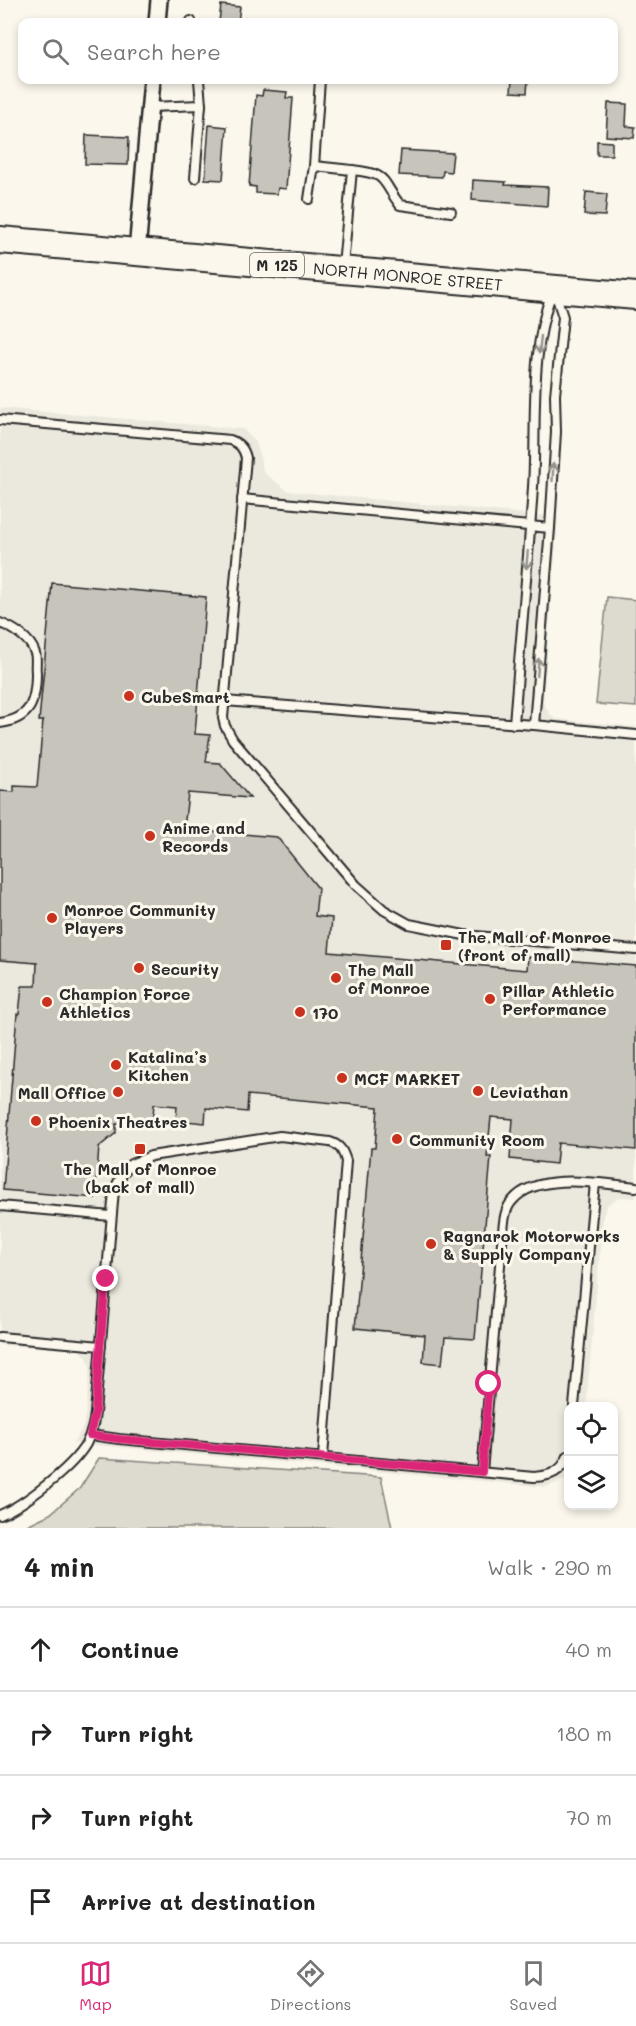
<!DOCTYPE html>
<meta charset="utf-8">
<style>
body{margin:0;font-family:Mali,sans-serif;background:#f6f6f6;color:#222}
.controls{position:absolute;right:18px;bottom:18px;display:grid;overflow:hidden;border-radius:12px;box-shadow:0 3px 9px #0003}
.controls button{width:54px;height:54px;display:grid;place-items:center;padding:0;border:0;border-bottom:2px solid #e0e0e0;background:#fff;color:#222;font:30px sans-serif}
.stop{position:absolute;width:18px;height:18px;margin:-14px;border:4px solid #db2777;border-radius:50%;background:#fff}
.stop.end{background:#db2777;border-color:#fff;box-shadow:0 2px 6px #0008}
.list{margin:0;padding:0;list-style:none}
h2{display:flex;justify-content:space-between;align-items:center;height:78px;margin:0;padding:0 24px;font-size:26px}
h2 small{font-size:20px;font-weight:400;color:#767676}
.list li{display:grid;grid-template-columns:39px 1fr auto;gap:18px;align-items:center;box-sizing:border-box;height:84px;padding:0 24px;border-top:2px solid #e0e0e0}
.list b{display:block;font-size:22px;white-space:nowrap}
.list em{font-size:20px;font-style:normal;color:#767676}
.icon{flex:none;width:33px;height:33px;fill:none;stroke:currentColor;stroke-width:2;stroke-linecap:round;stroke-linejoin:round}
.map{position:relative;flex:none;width:636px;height:1528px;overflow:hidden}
.search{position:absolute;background:#fff;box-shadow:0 3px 9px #0003;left:18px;right:18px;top:18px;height:66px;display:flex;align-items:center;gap:15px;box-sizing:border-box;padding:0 21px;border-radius:12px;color:#767676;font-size:22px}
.sheet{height:414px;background:#fff}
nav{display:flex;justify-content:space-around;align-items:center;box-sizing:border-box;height:84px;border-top:2px solid #e0e0e0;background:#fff;font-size:16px;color:#767676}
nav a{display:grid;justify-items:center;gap:3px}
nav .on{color:#db2777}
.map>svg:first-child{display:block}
</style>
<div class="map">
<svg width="636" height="1528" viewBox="0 0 636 1528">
<rect width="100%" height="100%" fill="#fbf7ec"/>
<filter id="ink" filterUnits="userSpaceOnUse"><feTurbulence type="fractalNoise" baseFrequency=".0167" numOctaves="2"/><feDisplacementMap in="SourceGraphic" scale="12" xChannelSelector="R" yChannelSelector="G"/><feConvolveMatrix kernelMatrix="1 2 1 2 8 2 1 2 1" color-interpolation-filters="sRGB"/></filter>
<g filter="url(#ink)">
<polygon fill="#ebe8de" points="0,408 243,429 256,442 264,473 288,491 558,517 543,702 549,713 556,719 636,727 636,1198 619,1197 606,1206 603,1217 586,1406 568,1406 568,1477 567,1479 546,1487 73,1443 83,1428 86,1410 90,1367 87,1357 79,1350 0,1345"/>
<g fill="#dddad0" stroke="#84827e" stroke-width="1.5">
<polygon points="607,597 636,600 636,707 596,704"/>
<polygon points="99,1458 381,1477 392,1528 21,1528 50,1514 80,1488"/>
</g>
<g fill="#c7c4bc" stroke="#2b2b2b" stroke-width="1.5">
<polygon points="221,5 240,7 238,22 219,22"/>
<polygon points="512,80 528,80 527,93 511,92"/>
<polygon points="263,90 287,92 286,98 293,98 286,189 278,188 277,194 256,193 256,187 249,186 256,95 262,96"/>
<polygon points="608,103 627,104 626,126 635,127 634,138 606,136"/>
<polygon points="209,125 227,127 223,180 205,179"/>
<polygon points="86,135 129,137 128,165 85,164"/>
<polygon points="597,141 612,142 612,155 597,155"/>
<polygon points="401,150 453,153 451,172 443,171 442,177 399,175"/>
<polygon points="473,180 506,182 505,185 548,187 547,206 472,200"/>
<polygon points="586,192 607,194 605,216 584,215"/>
<polygon points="52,583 206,597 195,734 210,735 206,762 220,763 250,798 188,793 184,829 277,837 318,888 315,916 332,918 329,952 527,970 528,957 636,966 636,1150 558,1143 556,1164 510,1159 513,1119 491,1117 487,1157 491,1157 475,1339 445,1337 442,1364 423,1362 425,1335 355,1328 371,1148 375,1148 378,1107 248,1095 247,1112 206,1108 205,1123 176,1120 177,1106 154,1104 152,1126 116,1124 116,1133 99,1147 95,1198 3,1190 17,1014 19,1014 22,986 36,986 37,963 0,960 0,791 14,792 14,786 37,787 43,721 39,721"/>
</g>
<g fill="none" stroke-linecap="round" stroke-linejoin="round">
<defs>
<g id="lane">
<polyline points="191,21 191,22"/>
<polyline points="150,107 201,105 199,80"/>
<polyline points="314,166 352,170 343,266"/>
<path d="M352 170C389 174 380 179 400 205L451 212"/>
<polyline points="195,178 201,105"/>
<polyline points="309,199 314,166 320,80"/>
<path d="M0 420 230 440C239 443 244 448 246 458L223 718 225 726 233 740 356 885 384 910 409 924 464 935 636 950"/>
<polyline points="242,499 550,528"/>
<path d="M0 623C13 628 30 638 35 653 37 658 35 667 36 672 36 701 31 719 0 723"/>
<polyline points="224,701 534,725 636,735"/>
<path d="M514 724C520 645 528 566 533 487 537 423 529 353 552 292"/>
<polyline points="534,725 550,528 556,432 555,395 563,317 555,292"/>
<polyline points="0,1206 111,1216"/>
<polyline points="0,1337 101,1346"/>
<polyline points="574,1406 595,1183"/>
<path d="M90 1435 119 1439 534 1477C550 1476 562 1472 568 1456"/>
<path d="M482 1472 503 1231C504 1220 505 1208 513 1200 538 1171 603 1184 636 1187"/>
<path d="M0 1515C25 1504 72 1468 86 1444 91 1434 94 1424 95 1413L114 1190 123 1173 131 1164 151 1156 280 1136 330 1142C340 1145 343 1151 346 1161L323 1457"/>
</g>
<g id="street">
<polyline points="157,22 159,0"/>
<polyline points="137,252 152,80"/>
</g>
<polyline id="primary" points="0,240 636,296"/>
</defs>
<use href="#lane" stroke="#2b2b2b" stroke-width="12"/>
<use href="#street" stroke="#2b2b2b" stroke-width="20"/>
<use href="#primary" stroke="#2b2b2b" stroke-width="30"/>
<use href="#lane" stroke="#fbf7ec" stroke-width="8"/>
<use href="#street" stroke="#fbf7ec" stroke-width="15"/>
<use href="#primary" stroke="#fbf7ec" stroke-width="26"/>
</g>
<defs><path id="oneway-shaft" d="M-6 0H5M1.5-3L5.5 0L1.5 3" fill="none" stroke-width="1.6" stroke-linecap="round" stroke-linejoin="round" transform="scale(1.5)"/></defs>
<g stroke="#93918c">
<use href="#oneway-shaft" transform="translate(540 345) rotate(96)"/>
<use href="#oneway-shaft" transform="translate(553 472) rotate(-87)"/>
<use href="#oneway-shaft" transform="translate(527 560) rotate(95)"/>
<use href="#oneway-shaft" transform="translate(538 667) rotate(-85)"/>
</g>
</g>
<g fill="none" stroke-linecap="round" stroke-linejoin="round" filter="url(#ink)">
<polyline stroke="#db2777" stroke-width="8" points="106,1279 95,1413 90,1435 119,1439 482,1472 489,1384"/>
</g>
<g fill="#c8321e" stroke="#fbf7ec" stroke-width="2">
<circle cx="129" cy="696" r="6"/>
<circle cx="150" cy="836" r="6"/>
<circle cx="52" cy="918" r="6"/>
<rect x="440" y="939" width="12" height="12" rx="3"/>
<circle cx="139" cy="968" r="6"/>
<circle cx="336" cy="978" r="6"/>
<circle cx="490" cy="999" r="6"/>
<circle cx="47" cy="1002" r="6"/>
<circle cx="300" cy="1012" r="6"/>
<circle cx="116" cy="1065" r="6"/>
<circle cx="342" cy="1078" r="6"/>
<circle cx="478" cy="1091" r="6"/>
<circle cx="118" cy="1092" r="6"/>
<circle cx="36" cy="1121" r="6"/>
<circle cx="397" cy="1139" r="6"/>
<rect x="134" y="1143" width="12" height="12" rx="3"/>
<circle cx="431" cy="1244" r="6"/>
</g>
<g text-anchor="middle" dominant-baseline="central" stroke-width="6" stroke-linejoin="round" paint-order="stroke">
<rect fill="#fbf7ec" stroke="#696865" stroke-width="1.5" x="250" y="253" width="54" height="24" rx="4.5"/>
<g font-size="15" font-weight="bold" fill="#2b2b2b">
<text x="277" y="265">M 125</text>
</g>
<g font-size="16" fill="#2b2b2b" stroke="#fbf7ec">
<text transform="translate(408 276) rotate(5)">NORTH MONROE STREET</text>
</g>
<g font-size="16" font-weight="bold" fill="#2b2b2b" stroke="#fbf7ec" text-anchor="start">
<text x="141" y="696">CubeSmart</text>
<text x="162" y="827">Anime and<tspan x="162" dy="18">Records</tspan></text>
<text x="64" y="909">Monroe Community<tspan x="64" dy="18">Players</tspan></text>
<text x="458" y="936">The Mall of Monroe<tspan x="458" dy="18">(front of mall)</tspan></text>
<text x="151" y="968">Security</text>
<text x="348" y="969">The Mall<tspan x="348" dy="18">of Monroe</tspan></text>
<text x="502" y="990">Pillar Athletic<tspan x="502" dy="18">Performance</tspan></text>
<text x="59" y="993">Champion Force<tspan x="59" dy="18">Athletics</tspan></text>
<text x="312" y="1012">170</text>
<text x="128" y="1056">Katalina’s<tspan x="128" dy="18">Kitchen</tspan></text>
<text x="354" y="1078">MCF MARKET</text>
<text x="490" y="1091">Leviathan</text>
<text x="106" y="1092" text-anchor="end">Mall Office</text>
<text x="48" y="1121">Phoenix Theatres</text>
<text x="409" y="1139">Community Room</text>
<text x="140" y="1168" text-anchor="middle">The Mall of Monroe<tspan x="140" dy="18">(back of mall)</tspan></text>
<text x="443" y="1235">Ragnarok Motorworks<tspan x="443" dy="18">&amp; Supply Company</tspan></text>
</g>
</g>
</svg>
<div class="controls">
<button><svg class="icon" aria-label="locate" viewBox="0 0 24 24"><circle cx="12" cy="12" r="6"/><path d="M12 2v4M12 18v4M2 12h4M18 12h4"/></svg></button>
<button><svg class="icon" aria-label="layers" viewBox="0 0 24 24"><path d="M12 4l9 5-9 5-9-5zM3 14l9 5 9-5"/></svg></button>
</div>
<div class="stop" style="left:489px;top:1384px"></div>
<div class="stop end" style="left:106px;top:1279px"></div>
<div class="search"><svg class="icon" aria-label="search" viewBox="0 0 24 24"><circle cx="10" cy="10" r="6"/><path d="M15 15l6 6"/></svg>Search here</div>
</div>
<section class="sheet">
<h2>4 min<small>Walk · 290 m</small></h2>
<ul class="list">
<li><svg class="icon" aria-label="ahead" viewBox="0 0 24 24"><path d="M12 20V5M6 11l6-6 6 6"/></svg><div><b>Continue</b></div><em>40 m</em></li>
<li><svg class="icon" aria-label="right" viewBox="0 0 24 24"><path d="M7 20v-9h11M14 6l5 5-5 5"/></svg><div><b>Turn right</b></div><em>180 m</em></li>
<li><svg class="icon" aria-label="right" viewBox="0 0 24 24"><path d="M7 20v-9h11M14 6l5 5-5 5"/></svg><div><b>Turn right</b></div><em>70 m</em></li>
<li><svg class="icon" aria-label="arrive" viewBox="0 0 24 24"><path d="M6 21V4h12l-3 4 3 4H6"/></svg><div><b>Arrive at destination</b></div></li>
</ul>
</section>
<nav>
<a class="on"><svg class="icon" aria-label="map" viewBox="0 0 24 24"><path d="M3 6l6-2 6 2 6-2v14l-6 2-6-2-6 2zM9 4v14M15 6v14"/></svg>Map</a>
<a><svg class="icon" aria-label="directions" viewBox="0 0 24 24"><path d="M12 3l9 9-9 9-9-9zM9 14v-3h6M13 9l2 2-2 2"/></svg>Directions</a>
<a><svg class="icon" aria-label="saved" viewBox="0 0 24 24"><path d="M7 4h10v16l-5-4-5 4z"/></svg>Saved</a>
</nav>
